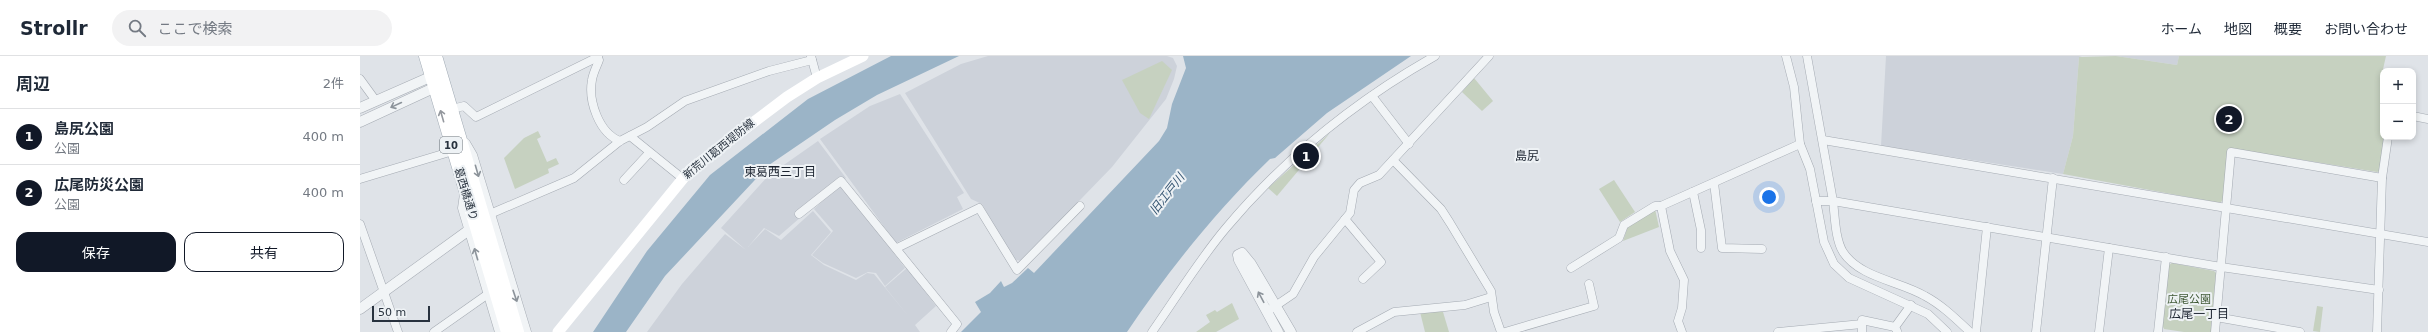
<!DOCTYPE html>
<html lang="ja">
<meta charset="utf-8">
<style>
body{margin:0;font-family:"DejaVu Sans","Noto Sans JP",sans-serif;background:#f2f2f3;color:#1f2937}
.controls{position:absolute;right:12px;top:12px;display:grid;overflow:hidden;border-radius:8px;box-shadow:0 2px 6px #0003}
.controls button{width:36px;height:36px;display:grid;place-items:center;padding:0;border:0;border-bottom:1px solid #e0e1e3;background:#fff;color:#1f2937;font:20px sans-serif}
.scale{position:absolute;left:12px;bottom:10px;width:58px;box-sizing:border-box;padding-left:4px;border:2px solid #28323e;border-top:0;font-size:11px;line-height:14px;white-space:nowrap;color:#28323e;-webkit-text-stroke:3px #eef2f5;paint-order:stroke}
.you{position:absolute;left:1409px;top:141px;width:14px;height:14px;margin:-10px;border:3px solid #fff;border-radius:50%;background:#1a73e8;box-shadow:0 0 0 6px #1a73e833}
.badge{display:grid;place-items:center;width:26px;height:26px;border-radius:50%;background:#111827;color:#fff;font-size:13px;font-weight:700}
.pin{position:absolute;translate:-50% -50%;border:2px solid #fff;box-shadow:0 1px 4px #0006}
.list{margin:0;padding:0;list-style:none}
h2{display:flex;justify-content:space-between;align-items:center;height:52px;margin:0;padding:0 16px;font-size:17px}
h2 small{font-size:13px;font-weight:400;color:#747a83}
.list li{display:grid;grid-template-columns:26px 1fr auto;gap:12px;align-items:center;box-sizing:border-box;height:56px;padding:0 16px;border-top:1px solid #e0e1e3}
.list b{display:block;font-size:15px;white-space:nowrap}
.list p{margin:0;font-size:13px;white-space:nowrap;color:#747a83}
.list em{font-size:13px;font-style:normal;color:#747a83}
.actions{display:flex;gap:8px;padding:12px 16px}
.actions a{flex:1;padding:9px 0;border:1px solid #111827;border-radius:12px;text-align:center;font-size:14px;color:#111827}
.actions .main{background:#111827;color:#fff}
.icon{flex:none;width:22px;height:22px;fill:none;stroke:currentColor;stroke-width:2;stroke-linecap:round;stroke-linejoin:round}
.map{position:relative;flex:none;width:2068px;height:276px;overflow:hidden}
header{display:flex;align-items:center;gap:24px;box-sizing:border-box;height:56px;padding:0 20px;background:#fff;border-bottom:1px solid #e0e1e3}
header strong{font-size:19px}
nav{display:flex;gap:22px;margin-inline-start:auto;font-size:14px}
.search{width:280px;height:36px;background:#f2f2f3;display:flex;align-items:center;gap:10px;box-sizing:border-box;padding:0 14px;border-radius:22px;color:#747a83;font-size:15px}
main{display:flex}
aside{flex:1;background:#fff}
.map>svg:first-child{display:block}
</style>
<header>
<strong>Strollr</strong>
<div class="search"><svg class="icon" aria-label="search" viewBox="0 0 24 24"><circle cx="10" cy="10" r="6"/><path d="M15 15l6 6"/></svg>ここで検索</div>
<nav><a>ホーム</a><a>地図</a><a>概要</a><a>お問い合わせ</a></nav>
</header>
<main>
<aside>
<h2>周辺<small>2件</small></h2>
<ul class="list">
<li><span class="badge">1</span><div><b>島尻公園</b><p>公園</p></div><em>400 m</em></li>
<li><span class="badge">2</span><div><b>広尾防災公園</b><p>公園</p></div><em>400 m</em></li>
</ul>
<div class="actions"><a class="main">保存</a><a>共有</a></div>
</aside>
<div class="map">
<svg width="2068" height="276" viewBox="0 0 2068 276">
<rect width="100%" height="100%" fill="#dfe3e8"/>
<g fill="#cdd2da">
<polygon points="628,0 807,0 813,2 817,10 814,23 806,43 752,111 661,205 653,203 622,148 611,143 545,37 601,8"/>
<polygon points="1526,0 1722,0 1719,1 1713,80 1703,118 1521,90"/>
<polygon points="1756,0 1819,0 1817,9"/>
<polygon points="540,38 604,137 597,141 603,153 536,187 460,83 510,50"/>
<polygon points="458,85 486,122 419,180 404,172 388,191 405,173 421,184 453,155 471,176 451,199 464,209 496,224 507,217 514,218 549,261 525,231 547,212 576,250 555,269 560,276 287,276 322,228 365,178 386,194 361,172 408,120"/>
<polygon points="481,128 545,212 525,230 516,217 508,216 496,222 463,207 452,199 473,175 454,153"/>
</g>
<g fill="#c6d1c0">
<polygon points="1756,0 1817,9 1819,0 2026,0 2021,22 2023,33 2020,45 2023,47 2024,81 2020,115 2017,116 1868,92 1863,144 1860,147 1703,118 1713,80 1719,1"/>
<polygon points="802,5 812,14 789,63 780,57 762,24"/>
<polygon points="1114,22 1133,45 1122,55 1102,36"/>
<polygon points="178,75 181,81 177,83 187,106 196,102 199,108 188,113 189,117 155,133 144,102 164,82"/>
<polygon points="970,77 917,140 908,132"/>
<polygon points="1254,124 1275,156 1260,166 1239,133"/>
<polygon points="1295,153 1299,171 1263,185 1268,170"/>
<polygon points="1812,207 1854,215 1856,217 1851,276 1824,276 1804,273 1802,269 1809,209"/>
<polygon points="872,247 879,263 856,276 836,276 850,266 846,259 855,254 857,256"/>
<polygon points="1957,250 1963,251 1960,276 1953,275"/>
<polygon points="1060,256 1083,256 1089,276 1065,276"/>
</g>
<g fill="#9bb4c7">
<polygon points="531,0 599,0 517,39 475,64 409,109 305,220 266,276 233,276 287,195 350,119 448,43"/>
<path d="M823 0H1051L967 57 915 102 910 103C856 155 809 214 767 276H601L621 256 615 246 630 237 641 225 644 231 652 227 668 212 674 217 799 85 807 72 812 48 826 12Z"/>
</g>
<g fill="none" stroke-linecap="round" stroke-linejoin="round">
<defs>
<g id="minor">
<path d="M237 0 239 4C237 10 233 17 232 24 228 45 239 77 260 85"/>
<polyline points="451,0 457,22"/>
<polyline points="1447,0 1473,145 1861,211 2019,234"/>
<polyline points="0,23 16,45"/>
<polyline points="1012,40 1049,88"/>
<polyline points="92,53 104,50 116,61 238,1"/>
<polyline points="2053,60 2068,63"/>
<polyline points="270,80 322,122"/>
<polyline points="1463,84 2068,186"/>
<polyline points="106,87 113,99 167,276"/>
<polyline points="1440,88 1450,113 1464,186 1474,208 1489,222 1568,258 1587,276"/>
<polyline points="1033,104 1081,153 1090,167 1131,235 1134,256 1141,276"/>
<polyline points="0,123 93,95"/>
<polyline points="264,124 289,97"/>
<polyline points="1354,127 1362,192 1402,193"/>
<polyline points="1333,136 1341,174 1341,192"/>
<polyline points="104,138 102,152 139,276"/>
<path d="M1456 145H1473C1475 160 1475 183 1483 196 1500 222 1540 225 1565 240 1582 249 1596 263 1610 276"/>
<polyline points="130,158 214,122 260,85 287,71 325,45 409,15 452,4"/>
<polyline points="439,158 481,125 597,268 591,276"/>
<polyline points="985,163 1021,206 1003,223"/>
<polyline points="0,168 38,276"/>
<polyline points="537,192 619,152 657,214 720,150"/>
<polyline points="1211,212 1259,182 1264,169 1295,150 1301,150"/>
<polyline points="908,255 933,238 954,201 990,157 994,134 1000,127 1019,119 1129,0"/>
<polyline points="1856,261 1940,276"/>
<polyline points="1537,275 1535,271 1551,249"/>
<polyline points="74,276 128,238"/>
<path d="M792 276C816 242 839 204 866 172 924 103 997 44 1075 0"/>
<polyline points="997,276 1034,256 1105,249 1131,241"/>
<polyline points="1145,276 1234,250 1229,228"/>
<polyline points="1322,276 1318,265 1322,252 1324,224 1310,195 1301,150 1440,88 1434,31 1426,0"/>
<polyline points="1418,276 1502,268"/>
<polyline points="1502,276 1502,264 1535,271"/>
<polyline points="1616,276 1627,171"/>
<polyline points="1676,276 1693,122"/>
<polyline points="1739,276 1749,192"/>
<polyline points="1798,276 1806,201"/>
<polyline points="1855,276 1871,96 2022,122"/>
<polyline points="2017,276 2022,122 2028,81"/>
</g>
<g id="tertiary">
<polyline points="0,52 77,18"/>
<polyline points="0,66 80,29"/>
<polyline points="0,253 109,174"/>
<polyline points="918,276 879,204 878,199 882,197 891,208 931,276"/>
</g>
<g id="primary">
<polyline points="65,0 147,276"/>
<polyline points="76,0 158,276"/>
</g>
</defs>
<use href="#minor" stroke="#a4aab2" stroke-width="9"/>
<use href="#tertiary" stroke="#a4aab2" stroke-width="11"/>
<use href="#primary" stroke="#9fa9b3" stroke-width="13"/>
<use href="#minor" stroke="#f1f4f6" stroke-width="8"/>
<use href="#tertiary" stroke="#f1f4f6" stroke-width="10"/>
<polyline stroke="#fff" stroke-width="11" points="198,276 330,114 427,41 457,22 503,0"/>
<use href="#primary" stroke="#fff" stroke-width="12"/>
</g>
<defs><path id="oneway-shaft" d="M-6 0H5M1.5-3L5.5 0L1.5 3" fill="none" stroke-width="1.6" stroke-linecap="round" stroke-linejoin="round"/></defs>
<g stroke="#8c939a">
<use href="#oneway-shaft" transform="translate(36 49) rotate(155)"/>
<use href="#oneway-shaft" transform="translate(117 115) rotate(74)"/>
<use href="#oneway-shaft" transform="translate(116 198) rotate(-106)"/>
<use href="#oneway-shaft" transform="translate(155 240) rotate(71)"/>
<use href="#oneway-shaft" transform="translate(901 241) rotate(-118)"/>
</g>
<use stroke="#94989e" href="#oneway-shaft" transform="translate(82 60) rotate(-106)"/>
<g text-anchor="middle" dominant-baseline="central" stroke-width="4" stroke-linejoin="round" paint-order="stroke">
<rect fill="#eef2f5" stroke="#636c75" stroke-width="1" x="80" y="81" width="22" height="16" rx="3"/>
<g font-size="10" font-weight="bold" fill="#28323e">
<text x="91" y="89">10</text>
</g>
<g font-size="11" fill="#28323e" stroke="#eef2f5">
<text transform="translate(359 93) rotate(-39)">新荒川葛西堤防線</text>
<text transform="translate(106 138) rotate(73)">葛西橋通り</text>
</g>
<g font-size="11" fill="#405a36" stroke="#eef2f5">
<text x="1829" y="243">広尾公園</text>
</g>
<g font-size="12" fill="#1b232f" stroke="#eef2f5">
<text x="1167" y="100">島尻</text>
<text x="420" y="116">東葛西三丁目</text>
<text x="1839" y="258">広尾一丁目</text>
</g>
<g font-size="12" font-style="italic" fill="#345471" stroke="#eef2f5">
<text transform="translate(807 138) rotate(-52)">旧江戸川</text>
</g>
</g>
</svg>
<div class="controls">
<button>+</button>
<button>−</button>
</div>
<div class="scale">50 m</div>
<div class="you"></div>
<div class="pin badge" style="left:946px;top:100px">1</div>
<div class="pin badge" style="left:1869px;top:63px">2</div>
</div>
</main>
